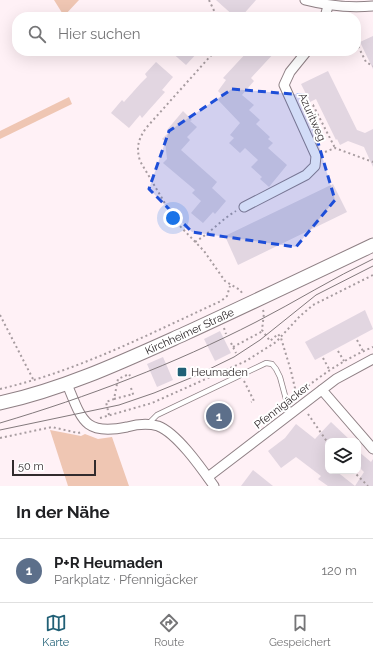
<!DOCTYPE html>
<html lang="de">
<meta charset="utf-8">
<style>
body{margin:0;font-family:Raleway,sans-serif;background:#f6f6f6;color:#202124}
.controls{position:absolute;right:12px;bottom:12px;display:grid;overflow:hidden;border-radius:8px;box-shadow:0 4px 16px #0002}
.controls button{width:36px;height:36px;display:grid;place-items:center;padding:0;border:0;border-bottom:1px solid #e0e0e0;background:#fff;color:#202124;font:20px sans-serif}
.scale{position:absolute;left:12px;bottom:10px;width:84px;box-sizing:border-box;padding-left:4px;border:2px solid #312b2d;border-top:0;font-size:11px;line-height:14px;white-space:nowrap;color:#312b2d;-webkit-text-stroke:3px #fff;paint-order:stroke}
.you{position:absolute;left:173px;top:218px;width:14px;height:14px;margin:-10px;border:3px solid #fff;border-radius:50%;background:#1a73e8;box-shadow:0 0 0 6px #1a73e833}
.badge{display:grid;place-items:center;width:26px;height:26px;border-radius:50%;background:#216076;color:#fff;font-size:13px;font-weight:700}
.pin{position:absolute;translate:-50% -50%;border:2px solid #fff;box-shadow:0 1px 4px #0006}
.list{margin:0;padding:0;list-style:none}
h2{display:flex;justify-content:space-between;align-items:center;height:52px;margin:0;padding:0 16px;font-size:17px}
h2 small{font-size:13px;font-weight:400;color:#757577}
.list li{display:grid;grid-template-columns:26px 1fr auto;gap:12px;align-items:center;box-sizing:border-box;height:64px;padding:0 16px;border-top:1px solid #e0e0e0}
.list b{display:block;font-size:15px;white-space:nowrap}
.list p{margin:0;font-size:13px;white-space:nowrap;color:#757577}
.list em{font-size:13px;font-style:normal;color:#757577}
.icon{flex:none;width:22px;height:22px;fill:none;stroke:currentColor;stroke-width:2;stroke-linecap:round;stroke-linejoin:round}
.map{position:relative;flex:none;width:373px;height:486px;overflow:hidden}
.search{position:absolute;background:#fff;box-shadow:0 4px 16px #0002;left:12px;right:12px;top:12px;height:44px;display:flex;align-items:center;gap:10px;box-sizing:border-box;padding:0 14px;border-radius:16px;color:#757577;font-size:15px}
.sheet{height:116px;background:#fff}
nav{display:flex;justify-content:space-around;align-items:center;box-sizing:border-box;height:56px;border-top:1px solid #e0e0e0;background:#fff;font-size:11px;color:#757577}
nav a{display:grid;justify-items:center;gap:2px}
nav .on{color:#216076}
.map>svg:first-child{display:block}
</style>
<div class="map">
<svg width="373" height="486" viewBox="0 0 373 486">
<rect width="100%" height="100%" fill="#fff1f6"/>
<g fill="#efc6b3">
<polygon points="54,0 79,0 64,16"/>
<polygon points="69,97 72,104 0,139 0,131"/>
<polygon points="50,430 81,436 85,434 98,439 112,437 129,486 68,486"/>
</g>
<g fill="#e2d6e1">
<polygon points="216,0 256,0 241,17 235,17"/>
<polygon points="373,36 373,69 360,42"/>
<polygon points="170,51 199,51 186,65"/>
<polygon points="248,51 276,51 251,78 254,81 242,95 254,105 249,110 260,120 256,124 270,137 268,139 273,143 268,148 287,165 269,187 260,179 262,177 251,167 258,160 245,148 240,153 229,143 234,138 230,135 240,123 218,100 222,95 218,91 226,80 223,78"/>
<polygon points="156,62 173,77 162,90 165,92 148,111 142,118 140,115 129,128 111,113 122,100 124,102 141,83 147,77 145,74"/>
<polygon points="328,71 357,130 365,133 373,129 373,167 364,147 348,141 340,145 337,139 336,140 316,99 310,102 301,84"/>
<polygon points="183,111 192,120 190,121 197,127 187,137 190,140 181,150 217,182 212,188 226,201 215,214 213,212 203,223 191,213 201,201 192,193 195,190 163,163 167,159 165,141 162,139 169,132 167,130"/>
<polygon points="333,184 347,212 238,265 225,236"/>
<polygon points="365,310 373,329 315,360 305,342"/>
<polygon points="220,331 231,353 215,361 204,339"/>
<polygon points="163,357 173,380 157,387 147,364"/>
<polygon points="331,422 351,441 328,441 328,471 336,471 355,486 364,472 358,466 358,451 371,462 373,459 373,486 328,486 318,479 321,476 296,457 281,468 268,451 285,438 296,424 315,439"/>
<polygon points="253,470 273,486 241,486"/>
</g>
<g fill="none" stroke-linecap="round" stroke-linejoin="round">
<defs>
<polyline id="lane" points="148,424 157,415 266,363 272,364 276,369 280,377 290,414"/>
<g id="street">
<path d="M305 0C328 6 349 8 373 6"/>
<polyline points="325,17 328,6"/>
<polyline points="244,207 306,175 315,166 316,156 284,85 290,72 307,51"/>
<path d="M67 384C82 420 84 436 127 427 138 424 147 423 158 426 177 433 202 469 214 486"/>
<polyline points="322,390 373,449"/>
<polyline points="208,477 336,379 373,359"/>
</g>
<g id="secondary">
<path id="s1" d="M0 403C64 389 124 361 184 334 247 305 310 275 373 245"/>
</g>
</defs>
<use href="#lane" stroke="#8f8085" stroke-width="6"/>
<use href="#street" stroke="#8f8085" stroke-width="11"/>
<use href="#secondary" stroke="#8f8085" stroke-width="15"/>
<g stroke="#a79ca0" stroke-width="2" stroke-dasharray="2 3" stroke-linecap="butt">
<polyline points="209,0 217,17"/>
<polyline points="218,17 223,14"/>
<polyline points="356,42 366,62 373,66"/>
<path d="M215 51 146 128C138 140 136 147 140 161L176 222 204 251 225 281 240 290 242 293"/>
<polyline points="303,104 313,105 335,148"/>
<polyline points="325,152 335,148 373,162"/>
<path d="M195 242C210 233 221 220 236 211"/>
<polyline points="263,310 264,313 262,330 270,341 278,334 281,338 291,371 297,397"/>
<polyline points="0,315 34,381"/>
<polyline points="224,328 226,334"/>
<polyline points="357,340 363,351"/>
<polyline points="231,343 236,353"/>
<polyline points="233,347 263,331"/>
<polyline points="338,351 344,361"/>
<polyline points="323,358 329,369"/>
<polyline points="244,381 254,401 251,402"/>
<polyline points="131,388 134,397"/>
<path d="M0 389C78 371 149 334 221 301L227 296 230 286"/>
<path d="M296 395C322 375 342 360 373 347"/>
<polyline points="114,399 133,394"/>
<polyline points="308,414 328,443"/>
<polyline points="109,415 106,402 114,399 118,379 129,374 130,376"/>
<polyline points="100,418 152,403 246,361 276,342 300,316 313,305 373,275"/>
<polyline points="0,438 52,427 78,433 82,432"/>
<polyline points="353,471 368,486"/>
</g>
<use href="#lane" stroke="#fff" stroke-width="4.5"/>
<use href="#street" stroke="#fff" stroke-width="9"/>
<use href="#secondary" stroke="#fff" stroke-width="13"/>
<g stroke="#82797c" stroke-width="1">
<path d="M0 423C88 397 174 364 256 322 295 302 333 278 373 259"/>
<polyline points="0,430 119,405 154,393 193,377 234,357 260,340 316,295 373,266"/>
</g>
</g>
<path fill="#1d4ed8" fill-opacity="0.2" stroke="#1d4ed8" stroke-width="3" stroke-dasharray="8 5" stroke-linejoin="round" d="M232 89 304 95 335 200 296 247 192 232 149 189 169 131Z"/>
<rect fill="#216076" stroke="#fff" stroke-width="1.5" x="177" y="367" width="10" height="10" rx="2"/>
<g text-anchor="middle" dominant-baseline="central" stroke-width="4" stroke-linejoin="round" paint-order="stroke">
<g font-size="11" fill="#312b2d" stroke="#fff">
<text transform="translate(312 117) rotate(66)">Azuritweg</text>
<text stroke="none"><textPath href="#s1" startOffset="203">Kirchheimer Straße</textPath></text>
<text transform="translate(282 406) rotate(-38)">Pfennigäcker</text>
</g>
<g font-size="11" fill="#312b2d" stroke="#fff" text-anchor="start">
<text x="191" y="372">Heumaden</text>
</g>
</g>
</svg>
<div class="controls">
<button><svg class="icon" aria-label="layers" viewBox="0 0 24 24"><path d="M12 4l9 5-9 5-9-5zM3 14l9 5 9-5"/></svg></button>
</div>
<div class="scale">50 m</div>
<div class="you"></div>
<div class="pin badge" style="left:219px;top:416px;background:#5c6f8a">1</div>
<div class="search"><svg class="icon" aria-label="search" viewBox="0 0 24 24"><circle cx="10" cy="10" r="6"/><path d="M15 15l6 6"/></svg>Hier suchen</div>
</div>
<section class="sheet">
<h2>In der Nähe<small></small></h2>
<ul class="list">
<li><span class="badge" style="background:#5c6f8a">1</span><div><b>P+R Heumaden</b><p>Parkplatz · Pfennigäcker</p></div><em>120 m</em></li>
</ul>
</section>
<nav>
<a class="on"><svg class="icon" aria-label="map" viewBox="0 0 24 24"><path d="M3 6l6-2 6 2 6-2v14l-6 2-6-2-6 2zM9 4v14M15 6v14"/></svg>Karte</a>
<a><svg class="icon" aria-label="directions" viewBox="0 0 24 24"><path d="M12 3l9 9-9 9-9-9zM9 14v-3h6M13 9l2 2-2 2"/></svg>Route</a>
<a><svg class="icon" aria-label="saved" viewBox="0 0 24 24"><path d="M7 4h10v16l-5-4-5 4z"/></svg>Gespeichert</a>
</nav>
